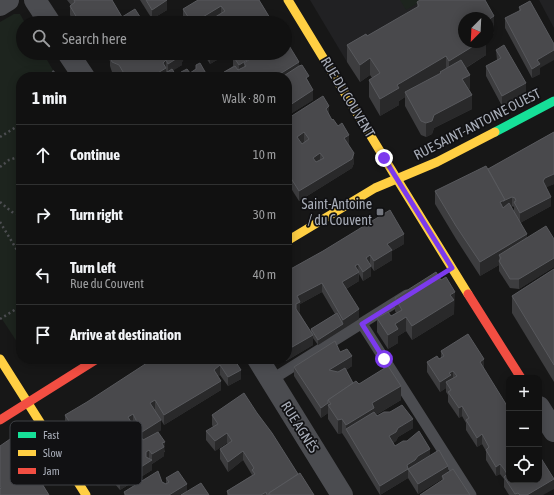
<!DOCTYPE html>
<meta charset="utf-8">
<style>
body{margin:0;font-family:"Asap Condensed",sans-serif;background:#1a1a1a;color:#f1f3f6}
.controls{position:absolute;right:12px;bottom:12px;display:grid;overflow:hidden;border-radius:8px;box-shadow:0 2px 10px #0003}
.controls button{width:36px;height:36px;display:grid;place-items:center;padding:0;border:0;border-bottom:1px solid #303131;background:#111;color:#f1f3f6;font:20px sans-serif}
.compass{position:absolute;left:458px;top:12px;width:36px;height:36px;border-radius:50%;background:#111;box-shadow:0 2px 10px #0003;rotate:204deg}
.stop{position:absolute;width:12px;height:12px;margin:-9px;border:3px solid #7c3aed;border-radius:50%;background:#fff}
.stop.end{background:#7c3aed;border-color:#fff;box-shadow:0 1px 4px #0008}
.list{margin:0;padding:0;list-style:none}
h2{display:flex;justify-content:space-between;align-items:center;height:52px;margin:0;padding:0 16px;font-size:17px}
h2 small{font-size:13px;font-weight:400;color:#9c9d9f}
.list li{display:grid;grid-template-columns:26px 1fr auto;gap:12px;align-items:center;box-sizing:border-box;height:60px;padding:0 16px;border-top:1px solid #303131}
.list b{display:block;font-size:15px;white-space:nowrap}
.list p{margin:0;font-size:13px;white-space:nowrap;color:#9c9d9f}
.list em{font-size:13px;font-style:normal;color:#9c9d9f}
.icon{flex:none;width:22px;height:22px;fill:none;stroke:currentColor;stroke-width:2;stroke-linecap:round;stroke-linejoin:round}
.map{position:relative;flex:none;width:554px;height:495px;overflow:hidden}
.search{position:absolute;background:#111;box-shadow:0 2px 10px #0003;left:16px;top:16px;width:276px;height:44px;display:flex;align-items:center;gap:10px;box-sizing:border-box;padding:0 14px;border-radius:22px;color:#9c9d9f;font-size:15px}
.panel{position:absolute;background:#111;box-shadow:0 2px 10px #0003;left:16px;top:72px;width:276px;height:292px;border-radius:16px}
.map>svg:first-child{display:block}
</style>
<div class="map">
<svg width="554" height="495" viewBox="0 0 554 495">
<rect width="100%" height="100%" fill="#171717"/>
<g fill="#212123">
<polygon points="310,0 450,0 347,62"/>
<polygon points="539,0 554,0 554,28"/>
</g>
<g fill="#1d241e">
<polygon points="400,0 423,0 406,10"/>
<polygon points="14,14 20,14 25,23 23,23 23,53 43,53 57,77 21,77 21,348 0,316 0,22"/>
</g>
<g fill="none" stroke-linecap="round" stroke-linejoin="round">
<g stroke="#4d4e52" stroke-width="2.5" stroke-dasharray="2 3" stroke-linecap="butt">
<polyline points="51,77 52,73 55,70"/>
<polyline points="0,137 21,124"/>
<polyline points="0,167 9,160 21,156"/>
<polyline points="0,202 12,212 21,215"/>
<polyline points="21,217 17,250 21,257"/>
<polyline points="0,222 17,250 21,247"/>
<polyline points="0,319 21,306"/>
</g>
<g stroke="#4b4c50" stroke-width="11">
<polyline points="362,324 471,495"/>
<polyline points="271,380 407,295"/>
</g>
<g stroke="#4b4c50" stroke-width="22">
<polyline points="35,0 50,23"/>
<polyline points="0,5 8,0"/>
<polyline points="68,53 84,77"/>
<polyline points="258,359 342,495"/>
<polyline points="539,407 554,431"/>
</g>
<polyline stroke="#16e098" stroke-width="9" points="495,132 554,101"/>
<g stroke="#ffcf43" stroke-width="9">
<polyline points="288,0 397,179 468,294"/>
<polyline points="287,241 375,188 437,162 495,132"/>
<polyline points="0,359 86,495"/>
</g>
<g stroke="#f24e42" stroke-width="9">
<polyline points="468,294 521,378"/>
<polyline points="0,420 97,359"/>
</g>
</g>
<g fill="#3d3d3f" fill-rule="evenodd">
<polygon points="67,0 112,0 122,17 144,23 74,23 70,15 70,6 71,5"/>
<polygon points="140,0 167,0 167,10 152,19"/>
<polygon points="197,0 259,0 273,23 186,23 183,18 183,9 197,1"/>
<polygon points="420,0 485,0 494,16 494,33 488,37 488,18 464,18 464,42 486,42 486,55 466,68 470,75 470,89 469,89 472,95 472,109 434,128 432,134 426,137 421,135 405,106 405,97 399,101 399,105 380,116 369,97 369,80 372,78 370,75 360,82 347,62 347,45 366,34 367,36 417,8 417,2"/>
<polygon points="530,1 540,68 540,74 532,78 505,28 505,18 519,12 519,7"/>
<polygon points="496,50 526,93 502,106 486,76 486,66 497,60"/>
<polygon points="92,53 102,53 95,58"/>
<polygon points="105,53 184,53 184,59 182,62 182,65 173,70 177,77 120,77 119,74 112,72 110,66 110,61"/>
<polygon points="203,53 229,53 210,64"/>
<polygon points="249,53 299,66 309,82 313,100 287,116 287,77 224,77 224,72 233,66 233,56"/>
<polygon points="329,115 349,145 354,163 352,168 299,201 287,182 287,119"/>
<polygon points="554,132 554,184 546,187 551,206 520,223 514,212 514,207 512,206 511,207 527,239 554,239 554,267 519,289 510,288 499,271 499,265 480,276 456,239 435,204 435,191 488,169"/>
<path d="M404 244 392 251V260L374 271 370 265 371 276 363 281 359 274V281L346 289 359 319 318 345 313 338V345L286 361 285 359H287V271ZM322 292 335 314 311 329V332L299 312H300V304Z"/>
<polygon points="554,269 554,382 512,313 512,296"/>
<polygon points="395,298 455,306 454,306 454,314 412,340 406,331 398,336 398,343 388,349 377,332 377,318 391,316 396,313 395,311"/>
<polygon points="441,351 484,369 543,495 509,495 504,487 504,479 500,474 496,476 486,460 486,451 482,444 477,447 466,430 466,423 462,416 459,418 448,402 448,395 446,392 446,388 440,392 427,372 427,362 441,358"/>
<polygon points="340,352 352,366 346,370 353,383 359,384 401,400 376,415 377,416 413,428 398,437 396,441 393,443 395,446 430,456 448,472 453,469 442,480 442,479 418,494 408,478 380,495 346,439 342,433 338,434 328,419 328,413 321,418 294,376 294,367"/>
<path d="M234 359 241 379 228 386 220 375 218 376 221 390 164 425 161 420V430L158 432 165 452H164V456L152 464V463V470L120 490 105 472V463L121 453 120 451 117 452 106 435H103L109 455 105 458V464L94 470 65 424V415ZM133 424 136 429 130 432 131 425Z"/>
<polygon points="257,413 298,474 314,495 227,495 227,491 252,475 243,460 228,472 220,459 220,449 228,444 227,443 215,451 206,440 206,431 213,427 212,425 212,415"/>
<polygon points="166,478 187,492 209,495 124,495 124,492 162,482 166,484"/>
</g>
<g fill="#29292a">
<polygon points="167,0 167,10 152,19 152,10"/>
<polygon points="221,6 221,15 207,22 207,23 193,23"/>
<polygon points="494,16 494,33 488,37 488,20"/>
<polygon points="480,42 486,42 486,55 449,78 449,61"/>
<polygon points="554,50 554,60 540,68 540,74 532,78 532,69 537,60"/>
<polygon points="95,53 102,53 95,58"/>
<polygon points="182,53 184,53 184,59 182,62 182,65 168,74 168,64"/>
<polygon points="212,53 229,53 210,64 210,54"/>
<polygon points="446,56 446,73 441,73 440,72 440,77 405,92 405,97 399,101 399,105 380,116 380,99 397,85"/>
<polygon points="252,57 252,67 246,66 244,63 244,72 239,75 239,65"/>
<polygon points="370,58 370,75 360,82 360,65"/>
<polygon points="166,60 166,77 151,77 163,63"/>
<polygon points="299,62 299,75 287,77 275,77"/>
<polygon points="470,75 470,89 462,92 462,79"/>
<polygon points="526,83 526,93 502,106 502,96"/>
<polygon points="313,90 313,100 287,116 287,107"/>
<polygon points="472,95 472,109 434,128 432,134 426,137 426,123 434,115"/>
<polygon points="329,106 329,116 326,109"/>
<polygon points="304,132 304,142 297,147 297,137"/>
<polygon points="349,135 349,145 344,148 344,138"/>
<polygon points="320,153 320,163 313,167 313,158"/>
<polygon points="354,153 354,163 352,168 299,201 299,191"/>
<polygon points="554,174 554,184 545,188 543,181 545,178"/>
<polygon points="290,195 290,204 287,206 287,197"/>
<polygon points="512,197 512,206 505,209 500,216 500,202"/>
<polygon points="551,197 551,206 520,223 520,213"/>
<polygon points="404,234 404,244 392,251 392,260 374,271 374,261 387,244"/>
<polygon points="527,234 527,248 499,255 499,265 480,276 480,262"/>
<polygon points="370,255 370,265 366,267 366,258"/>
<polygon points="554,258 554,267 519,289 519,279"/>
<polygon points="358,264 359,281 342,291 342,282 355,266"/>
<polygon points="371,266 371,276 363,281 363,272"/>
<polygon points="322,283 322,292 300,304 300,312 296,314 296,304 297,296"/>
<polygon points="455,292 454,314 412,340 412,326"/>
<polygon points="359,309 359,319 318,345 318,340 343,324 343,320"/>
<polygon points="406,317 406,331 398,336 398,343 388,349 388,335 395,324"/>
<polygon points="313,335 313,345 286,361 286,359 287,359 287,350"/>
<polygon points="352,356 352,366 329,380 329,370"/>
<polygon points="484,359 484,369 480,362"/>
<polygon points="220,365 220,375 214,379 214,370"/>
<polygon points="241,370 241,379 228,386 228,377"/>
<polygon points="453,371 453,380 446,382 446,388 440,392 440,382 449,373"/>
<polygon points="221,381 221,390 164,425 164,415"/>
<polygon points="401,386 401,400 374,416 346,429 346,439 346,425 372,403"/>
<polygon points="155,400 155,410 150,403"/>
<polygon points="328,403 328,413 321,418 321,408"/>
<polygon points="462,406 462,416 459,418 459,408"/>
<polygon points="133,414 133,424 131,425 131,431 126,434 126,424 128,417"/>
<polygon points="342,419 342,433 338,434 338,420"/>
<polygon points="413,419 413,428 398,437 396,441 389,446 389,436 398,428"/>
<polygon points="161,420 161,430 142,442 142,432"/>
<polygon points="106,425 106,435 102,435 99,428 102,426"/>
<polygon points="227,433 227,443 215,451 215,441"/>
<polygon points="482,434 482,444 477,447 477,438"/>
<polygon points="120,441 120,451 117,452 117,442"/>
<polygon points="165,442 164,456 152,464 152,454 162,443"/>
<polygon points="109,446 109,455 105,458 105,464 94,470 94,460 102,450"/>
<polygon points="430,449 430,459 408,469 408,478 380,495 380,486 418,456"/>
<polygon points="149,450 149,460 152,460 152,470 120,490 120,480 146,457 146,452"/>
<polygon points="243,451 243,460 228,472 228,462"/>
<polygon points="500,464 500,474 496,476 496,467"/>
<polygon points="448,466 448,476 442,476 442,479 418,494 418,484"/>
<polygon points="554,479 554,489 543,495 527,495"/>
<polygon points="187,484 187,494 184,495 169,495"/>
</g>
<g fill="#49494c" stroke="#58595d" fill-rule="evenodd">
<polygon points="74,0 112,0 122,17 135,9 144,23 80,23 70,6 75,2"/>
<polygon points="146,0 167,0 152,10"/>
<polygon points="198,0 259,0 273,23 208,23 207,22 225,11 221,6 193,23 192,23 183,9"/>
<polygon points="420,0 485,0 494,16 488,20 488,18 464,18 464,42 480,42 449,61 446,56 397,85 399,88 380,99 369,80 380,73 370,58 360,65 347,45 366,34 367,36 419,6 417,2"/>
<polygon points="530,1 554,44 554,50 537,60 540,64 532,69 505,18 521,10 519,7"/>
<polygon points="285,39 299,62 275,77 227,77 224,72 235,66 238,70 246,66 244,63 255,56 252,54 253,53 285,53"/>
<polygon points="504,45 526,83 502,96 486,66 501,58 496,50"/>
<polygon points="111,53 182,53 181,54 182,55 168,64 166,60 163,63 166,68 151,77 126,77 119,65 112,62 110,57 112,54"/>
<polygon points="237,53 253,53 252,54 252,57 239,65 233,56"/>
<polygon points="461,60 470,75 462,79 472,95 434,115 432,121 426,123 421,121 405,92 441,73 440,72"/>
<polygon points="200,63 208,77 183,77 181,72 187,69 190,73 196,69 196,65"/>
<polygon points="302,65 309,76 306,78 313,90 287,107 287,77 282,77 299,66"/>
<polygon points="172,69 177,77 159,77"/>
<path d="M323 96 329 106 326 109 332 120 333 119 338 126 342 123 349 135 344 138 354 153 352 159 299 191 287 172 290 171 287 167V119ZM304 132 309 139 302 144 297 137ZM320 153 324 158 316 162 313 158Z"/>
<polygon points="554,132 554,174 545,178 543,181 551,197 520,213 514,202 516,201 515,198 512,197 503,201 505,200 488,169"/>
<polygon points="486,166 505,200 500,202 503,208 509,203 527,234 480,262 456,226 435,191"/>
<polygon points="287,190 290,195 287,197"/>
<polygon points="390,210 404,234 387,244 392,250 374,261 370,255 366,258 371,266 363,272 358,264 355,266 359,272 342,282 359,309 343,320 322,283 297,296 300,302 296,304 296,309 313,335 287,350 287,271 323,251"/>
<polygon points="546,226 554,239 554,258 519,279 510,279 499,261 501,258 499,255"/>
<polygon points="554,269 554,365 512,296"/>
<polygon points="436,272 441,280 446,277 455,292 450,295 454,300 412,326 406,317 395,324 398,329 388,335 377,318 388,312 391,316 402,310 395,298"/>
<polygon points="337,313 343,324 318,340 311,329"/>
<polygon points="468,334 484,359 480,362 509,409 509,480 539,480 539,455 554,479 527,495 520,495 518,493 515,494 504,477 507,474 504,469 500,464 496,467 486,450 489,447 482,434 477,438 466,420 469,418 462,406 459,408 448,392 451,390 446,382 457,376 453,371 449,373 451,375 440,382 427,362 437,356 439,359 444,356 441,351"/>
<polygon points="335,341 340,352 347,349 352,356 329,370 338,372 345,368 353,383 328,400 328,403 321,408 294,367"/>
<polygon points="153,359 234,359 241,370 228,377 220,365 214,370 221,381 164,415 155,400 150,403 161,420 142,432 133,414 128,417 131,422 126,424 130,432 136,429 143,440 158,432 165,442 162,443 164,447 152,454 149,450 146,452 146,457 152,460 120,480 105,463 125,451 120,441 117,442 106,425 102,426 99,428 109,446 102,450 105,455 94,460 65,415 87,402"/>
<polygon points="388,366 401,386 372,403 374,408 346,425 342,419 338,420 328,405 331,404 328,400 356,381 359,384"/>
<polygon points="244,393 257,413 272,433 298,474 269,493 269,495 267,495 266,492 261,495 229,495 227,491 255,474 252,470 254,468 243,451 228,462 220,449 232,441 227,433 215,441 206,431 218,424 212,415"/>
<polygon points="402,405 413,419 398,428 396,432 389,436 395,446 403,441 407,441 419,431 430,449 418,456 415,460 407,465 408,469 439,450 448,466 418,484 408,469 380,486 346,429 374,412 377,416 384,412 390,412"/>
<polygon points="13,437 49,495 0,495 0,489 1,488 0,486 0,446"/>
<polygon points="453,469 470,495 420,495 444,479 442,476"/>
<polygon points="158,471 162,482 166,484 169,482 166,478 178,471 187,484 169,495 126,495 124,492"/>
<polygon points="300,473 314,495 270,495 269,493"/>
<polygon points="201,483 209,495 181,495"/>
</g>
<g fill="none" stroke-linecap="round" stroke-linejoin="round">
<polyline stroke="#7c3aed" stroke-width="5" points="384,158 452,268 362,324 384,359"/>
</g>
<rect fill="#757880" stroke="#111113" stroke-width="1.5" x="376" y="208" width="8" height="8" rx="2"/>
<g text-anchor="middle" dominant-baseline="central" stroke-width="3.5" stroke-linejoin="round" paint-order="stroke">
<g font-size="14" fill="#a8adb8" stroke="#111113">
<text transform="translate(348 97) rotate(59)">RUE DU COUVENT</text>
<text transform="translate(477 124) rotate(-27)">RUE SAINT-ANTOINE OUEST</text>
<text transform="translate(300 427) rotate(58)">RUE AGNÈS</text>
</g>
<g font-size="14" fill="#a8adb8" stroke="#111113" text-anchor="end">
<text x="372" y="204">Saint-Antoine<tspan x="372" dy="16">/ du Couvent</tspan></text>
</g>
</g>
<rect x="10" y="421" width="132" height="64" rx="6" fill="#111113" stroke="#3e4045" stroke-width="1"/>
<rect x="18" y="432" width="18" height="6" fill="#16e098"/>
<rect x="18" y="450" width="18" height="6" fill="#ffcf43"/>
<rect x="18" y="468" width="18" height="6" fill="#f24e42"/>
<g font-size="11" fill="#a8adb8">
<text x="43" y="439">Fast</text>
<text x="43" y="457">Slow</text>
<text x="43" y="475">Jam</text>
</g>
</svg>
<div class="controls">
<button>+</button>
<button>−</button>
<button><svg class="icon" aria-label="locate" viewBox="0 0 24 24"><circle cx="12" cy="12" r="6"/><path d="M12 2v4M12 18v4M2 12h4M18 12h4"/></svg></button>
</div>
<svg class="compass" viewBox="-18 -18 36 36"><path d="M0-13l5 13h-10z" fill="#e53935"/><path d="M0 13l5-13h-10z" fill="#9c9d9f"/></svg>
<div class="stop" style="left:384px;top:359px"></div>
<div class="stop end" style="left:384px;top:158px"></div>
<div class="search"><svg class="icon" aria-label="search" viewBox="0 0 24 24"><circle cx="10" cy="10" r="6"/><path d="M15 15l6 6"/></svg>Search here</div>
<section class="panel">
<h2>1 min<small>Walk · 80 m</small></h2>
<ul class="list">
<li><svg class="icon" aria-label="ahead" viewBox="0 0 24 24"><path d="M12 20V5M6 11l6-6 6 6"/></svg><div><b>Continue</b></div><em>10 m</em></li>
<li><svg class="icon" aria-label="right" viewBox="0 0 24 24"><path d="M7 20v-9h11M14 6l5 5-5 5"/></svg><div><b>Turn right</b></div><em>30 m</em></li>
<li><svg class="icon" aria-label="left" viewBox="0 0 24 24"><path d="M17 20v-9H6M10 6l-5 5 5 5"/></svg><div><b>Turn left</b><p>Rue du Couvent</p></div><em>40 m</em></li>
<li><svg class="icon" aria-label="arrive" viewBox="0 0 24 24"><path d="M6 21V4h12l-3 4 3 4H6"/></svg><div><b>Arrive at destination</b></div></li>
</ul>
</section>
</div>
